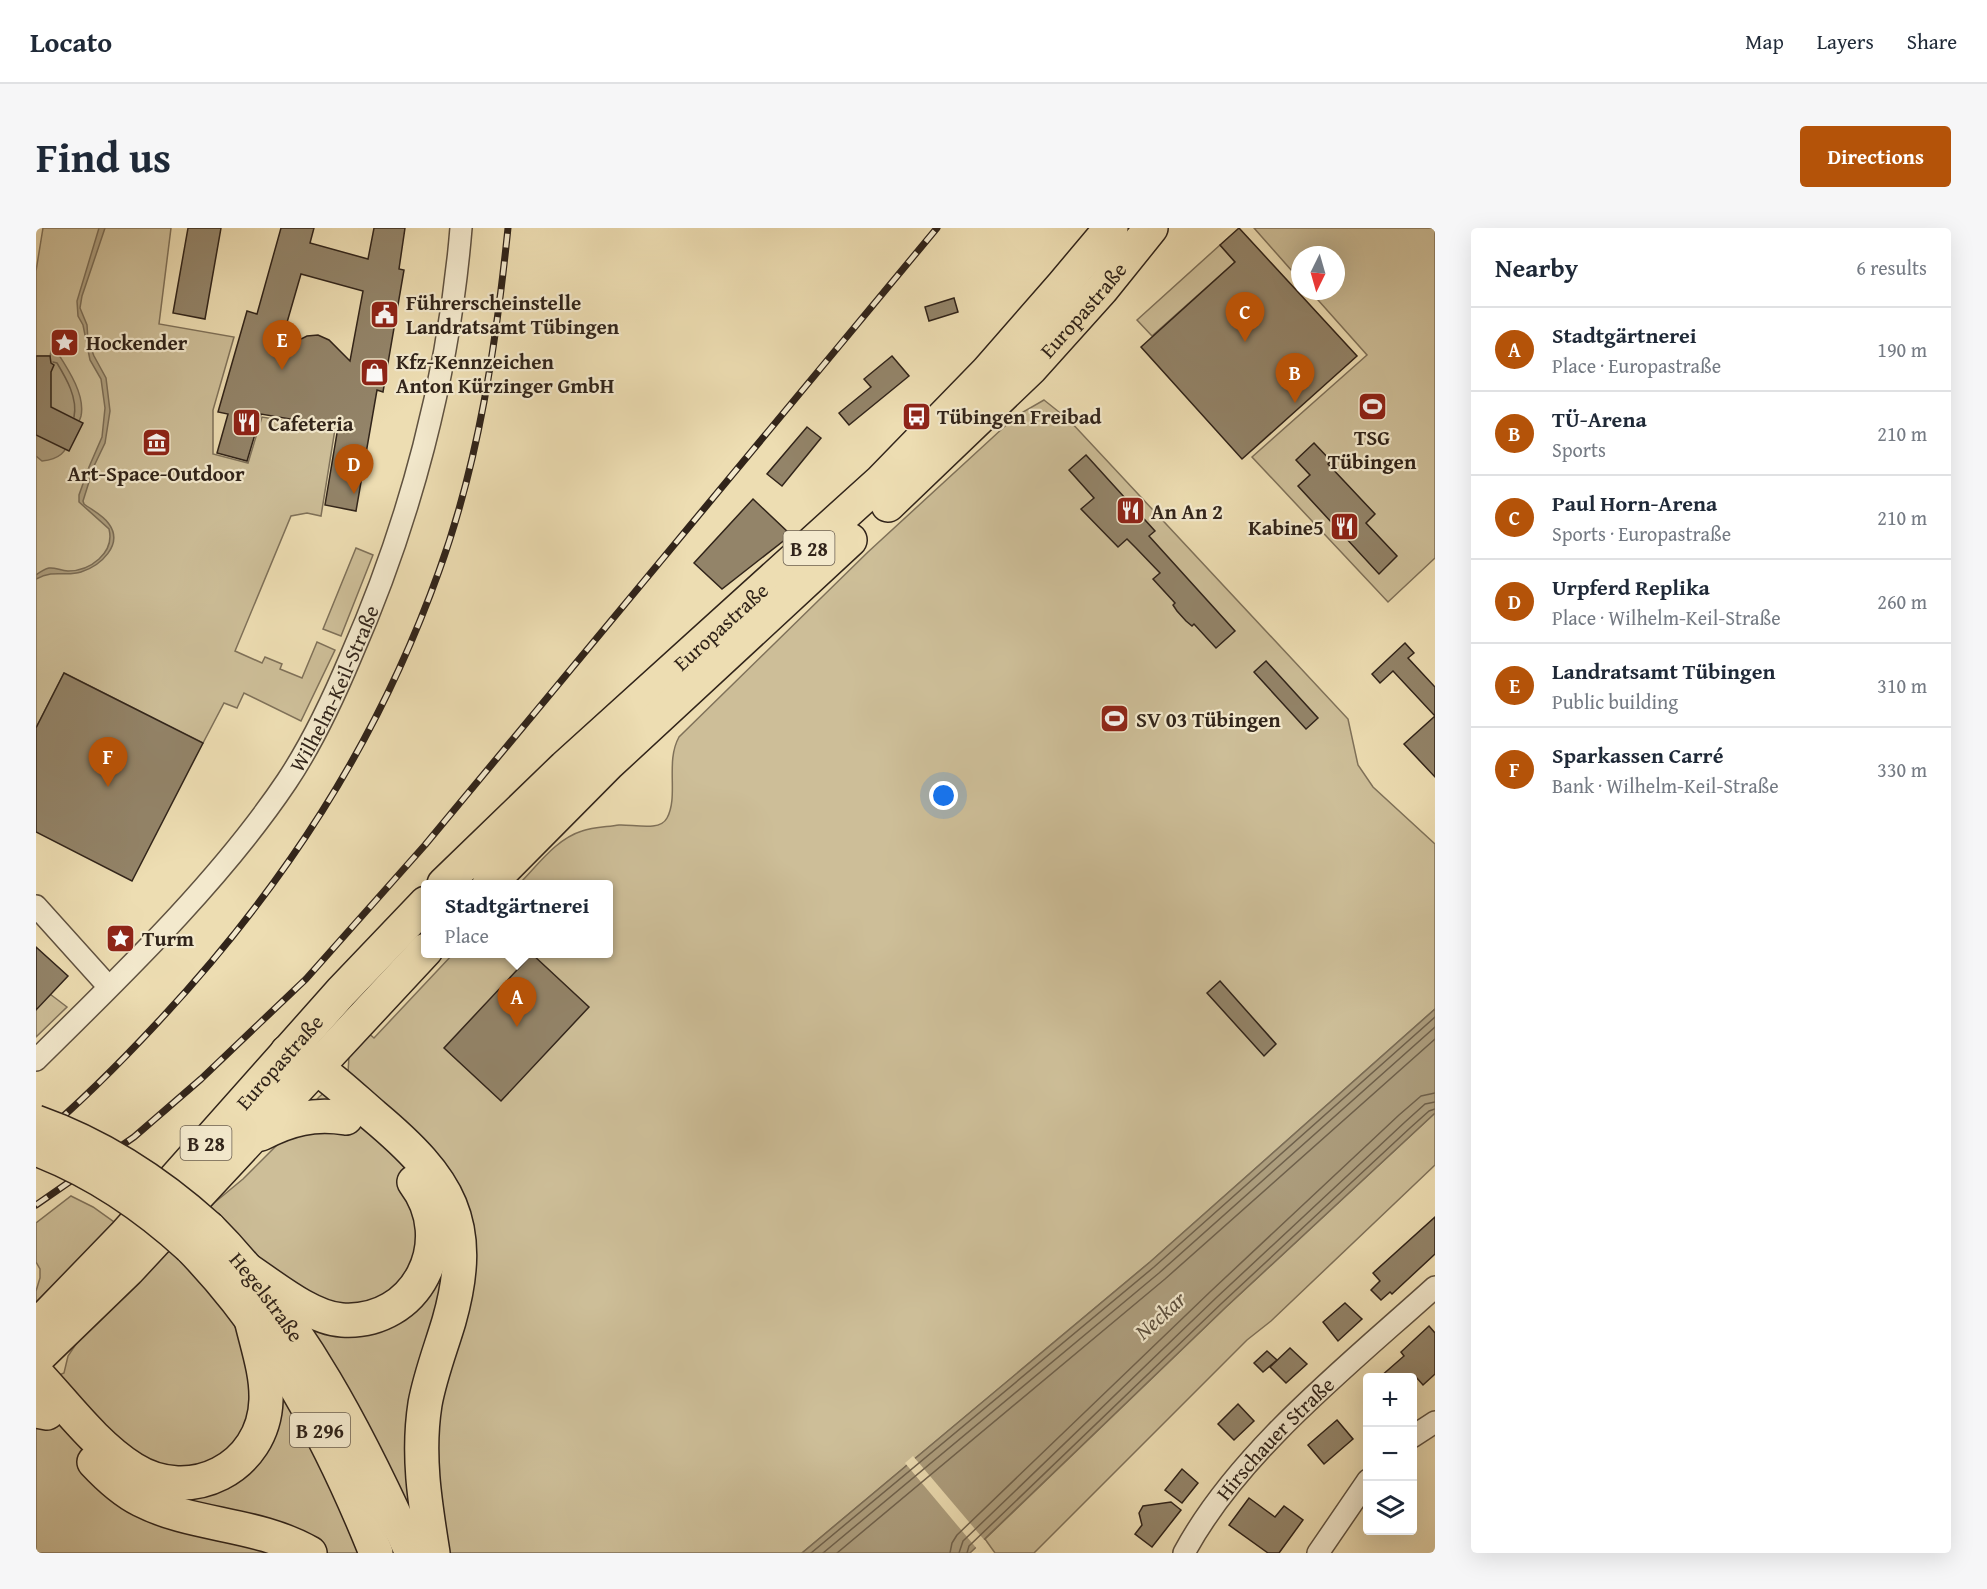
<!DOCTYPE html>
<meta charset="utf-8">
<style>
body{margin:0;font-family:"Gentium Book Plus",serif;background:#f6f6f7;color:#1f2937}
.controls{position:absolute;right:18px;bottom:18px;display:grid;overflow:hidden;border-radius:6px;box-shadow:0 6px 24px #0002}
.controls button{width:54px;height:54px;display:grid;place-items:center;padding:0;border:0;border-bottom:2px solid #e0e1e3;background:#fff;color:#1f2937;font:30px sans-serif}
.compass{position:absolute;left:1255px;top:18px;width:54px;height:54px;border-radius:50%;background:#fff;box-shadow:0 6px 24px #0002;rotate:185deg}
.you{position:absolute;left:908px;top:568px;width:21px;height:21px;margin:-15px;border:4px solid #fff;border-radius:50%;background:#1a73e8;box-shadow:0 0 0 9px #1a73e833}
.badge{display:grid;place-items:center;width:39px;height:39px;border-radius:50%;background:#b45309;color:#fff;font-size:20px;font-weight:700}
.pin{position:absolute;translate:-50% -50px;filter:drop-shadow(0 2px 3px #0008)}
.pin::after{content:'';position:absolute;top:32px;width:21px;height:18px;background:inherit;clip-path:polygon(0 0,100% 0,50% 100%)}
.popup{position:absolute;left:385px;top:652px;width:192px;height:78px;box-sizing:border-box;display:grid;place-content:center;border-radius:6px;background:#fff;filter:drop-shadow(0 2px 4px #0005);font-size:20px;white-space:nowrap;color:#747a83}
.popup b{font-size:22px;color:#1f2937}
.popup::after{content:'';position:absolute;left:50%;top:100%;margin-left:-12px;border:12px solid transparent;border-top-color:#fff}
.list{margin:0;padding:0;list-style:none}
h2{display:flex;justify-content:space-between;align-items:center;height:78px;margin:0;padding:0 24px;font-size:26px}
h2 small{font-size:20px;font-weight:400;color:#747a83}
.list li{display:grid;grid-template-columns:39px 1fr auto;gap:18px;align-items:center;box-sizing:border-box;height:84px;padding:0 24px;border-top:2px solid #e0e1e3}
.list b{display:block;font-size:22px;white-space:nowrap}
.list p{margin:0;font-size:20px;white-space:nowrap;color:#747a83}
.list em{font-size:20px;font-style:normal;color:#747a83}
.icon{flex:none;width:33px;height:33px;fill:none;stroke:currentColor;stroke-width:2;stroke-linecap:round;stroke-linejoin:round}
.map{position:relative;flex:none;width:1399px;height:1325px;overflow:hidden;border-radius:6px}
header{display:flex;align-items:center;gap:36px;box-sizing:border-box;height:84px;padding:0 30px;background:#fff;border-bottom:2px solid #e0e1e3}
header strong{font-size:28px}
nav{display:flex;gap:33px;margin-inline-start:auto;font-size:21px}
.intro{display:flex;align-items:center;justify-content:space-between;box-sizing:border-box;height:144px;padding:0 36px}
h1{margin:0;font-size:42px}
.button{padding:15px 27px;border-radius:6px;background:#b45309;color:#fff;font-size:21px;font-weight:700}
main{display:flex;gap:36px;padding:0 36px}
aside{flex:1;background:#fff;border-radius:6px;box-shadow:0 6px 24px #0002}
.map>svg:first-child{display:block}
</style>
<header>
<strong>Locato</strong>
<nav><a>Map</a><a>Layers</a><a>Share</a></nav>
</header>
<div class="intro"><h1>Find us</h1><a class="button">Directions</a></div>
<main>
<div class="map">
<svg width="1399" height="1325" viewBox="0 0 1399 1325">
<rect width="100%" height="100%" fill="#edddb2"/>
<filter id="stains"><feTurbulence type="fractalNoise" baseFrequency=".00333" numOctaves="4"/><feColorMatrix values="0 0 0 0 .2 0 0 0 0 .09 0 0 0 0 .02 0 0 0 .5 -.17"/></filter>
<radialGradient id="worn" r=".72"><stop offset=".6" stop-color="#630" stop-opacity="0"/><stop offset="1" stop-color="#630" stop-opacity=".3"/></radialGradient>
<g fill="#cdbe98" stroke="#7f7159" stroke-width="1.5">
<polygon points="7,0 135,0 123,96 198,109 177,182 177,226 212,235 226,189 299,201 285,288 271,285 255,288 199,423 226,435 229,429 246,436 244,441 266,450 281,414 299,422 265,493 208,465 201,480 188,475 167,515 28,445 0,500 0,172 14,128 0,128 0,43"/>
<polygon points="1218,0 1399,0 1399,330 1352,374 1216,229 1331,127 1274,63 1300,63 1300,27 1264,27 1264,52"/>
<polygon points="1184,17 1199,34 1116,108 1101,92"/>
<path d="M1008 172 1033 192 1312 491 1322 537 1337 559 1399 616V781L1114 1034 766 1325H0V1157L28 1145 32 1128 44 1110 178 975 207 951 248 910 283 869 312 845 313 828 330 803 338 810 417 726H572V656H483C502 637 520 611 546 603 557 599 571 599 583 597 596 596 624 604 631 590 643 568 629 534 643 509L832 324 980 188Z"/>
<polygon points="320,320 337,327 305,408 287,401"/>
<polygon points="10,763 31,779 0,809 0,772"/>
<polygon points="1399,885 1399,937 1235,1093 1211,1112 998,1325 959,1325 949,1311 1190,1079"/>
<polygon points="35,968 57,979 78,994 0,1082 0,1063 4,1050 4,1041 0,1034 0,995"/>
</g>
<g fill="#ad9e7e" stroke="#7b6d56" stroke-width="1.5">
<path d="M63 0H69L46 68 44 80 51 97 52 113 58 128 70 150 74 183 69 215 58 238 47 273 48 276C56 282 68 288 73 296 88 317 64 338 45 344 29 349 19 341 0 351V347C4 344 8 341 13 340 19 339 25 343 32 343 54 343 79 325 73 301L43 274V267L53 239 66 209 69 180 65 151 54 132 47 97 42 88 41 73Z"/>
<path d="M16 116C27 134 50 164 45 188 43 195 38 202 36 209 29 225 24 231 6 233L0 228V138L14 129Z"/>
<polygon points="1399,781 1399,885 1190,1079 934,1325 766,1325 1114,1034"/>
</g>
<polygon fill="#edddb2" points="877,1228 950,1314 942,1322 869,1235"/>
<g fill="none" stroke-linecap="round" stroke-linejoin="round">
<g stroke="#6f614c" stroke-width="1.5">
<path d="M17 134 21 135C30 150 42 170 38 189"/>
<polyline points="775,1325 1118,1039 1399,789"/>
<polyline points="787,1325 1123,1045 1399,799"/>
<polyline points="801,1325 1129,1051 1399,811"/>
<polyline points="914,1325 916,1315 921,1307 1175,1063 1363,887 1385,868 1399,865"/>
<polyline points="923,1325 927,1313 1181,1069 1369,894 1389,876 1399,874"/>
<polyline points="931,1325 933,1318 1186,1075 1374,900 1393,883 1399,881"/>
</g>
</g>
<g fill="#938469" stroke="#31241a" stroke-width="1.5" fill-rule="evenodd">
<polygon points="152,0 185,0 169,91 137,85"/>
<path d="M245 0H278L274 15 332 31 338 0H369L363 41 368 42 347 164 341 162 320 283 289 277 302 199 225 186 211 233 181 225 192 186 182 184 211 83 221 86ZM265 46 327 63 314 133 293 112 282 107 271 108 243 122Z"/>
<polygon points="1203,0 1321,128 1206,231 1105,119 1199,34 1184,17"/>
<polygon points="918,70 922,84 893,93 889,79"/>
<polygon points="0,128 14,128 15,135 18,137 15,144 15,179 47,195 33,223 0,207"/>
<polygon points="856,128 873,148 813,197 803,185 835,159 828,151"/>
<polygon points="771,199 785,210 746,258 731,246"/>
<polygon points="1278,215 1295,233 1292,236 1339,286 1330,295 1361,328 1343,346 1262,258 1274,247 1260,232"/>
<polygon points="1050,227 1119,303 1113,308 1199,403 1180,420 1158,396 1156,398 1150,393 1141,383 1137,377 1139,375 1117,351 1124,345 1100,320 1091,311 1082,319 1045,281 1058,270 1033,242"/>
<polygon points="717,271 755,307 686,361 658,335"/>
<polygon points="1369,415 1378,425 1372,430 1399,459 1399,549 1368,516 1399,488 1357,443 1344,455 1336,446"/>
<polygon points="1230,433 1282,490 1270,501 1218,444"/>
<polygon points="28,445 167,515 96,653 0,604 0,500"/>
<polygon points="0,719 32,748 0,782"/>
<polygon points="496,726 553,779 465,873 408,820"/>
<polygon points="1184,753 1240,816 1228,828 1171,765"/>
<polygon points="1399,989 1399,1026 1356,1066 1354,1064 1345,1072 1335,1062 1344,1053 1337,1045"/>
<polygon points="1309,1075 1326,1091 1302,1113 1287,1094"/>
<polygon points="1393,1098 1399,1105 1399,1146 1387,1157 1380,1149 1344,1149 1368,1128 1365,1124"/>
<polygon points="1254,1120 1271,1136 1250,1155 1234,1139"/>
<polygon points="1231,1123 1241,1132 1227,1144 1218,1135"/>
<polygon points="1202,1176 1218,1193 1198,1212 1182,1196"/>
<polygon points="1301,1192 1317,1211 1288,1236 1272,1217"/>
<polygon points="1146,1241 1162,1255 1146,1275 1129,1262"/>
<polygon points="1213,1270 1239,1289 1248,1278 1267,1292 1243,1325 1232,1325 1193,1297"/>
<polygon points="1135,1274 1145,1282 1116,1319 1099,1306 1106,1297 1103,1285 1107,1278"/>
</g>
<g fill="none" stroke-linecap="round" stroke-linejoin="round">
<defs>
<g id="minor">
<polyline points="0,678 72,758"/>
<path id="s1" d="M0 832C86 747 184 653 251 553 277 514 297 471 315 428 374 294 413 147 425 0"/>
<polyline points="1376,1209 1399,1194"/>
<path id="s2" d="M1148 1325C1202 1224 1314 1136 1399 1059"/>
<polyline points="1282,1325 1332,1252"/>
</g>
<g id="primary">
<path id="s3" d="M852 277 995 140 1066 61 1115 0"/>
<path id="s4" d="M408 656 529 539 845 253 951 144 1027 57 1075 0"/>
<polyline points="453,656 572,536 814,312"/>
<path d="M251 824C284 837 311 865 338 888 413 951 441 994 413 1093 405 1120 394 1148 389 1176 381 1227 389 1275 397 1325"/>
<path d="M225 906C253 891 278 885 310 890"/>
<path id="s5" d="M173 1000C264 1091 324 1209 376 1325"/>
<path d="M154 1019C239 1106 295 1213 340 1325"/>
<path d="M209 1040C235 1057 274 1090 306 1092 381 1097 423 1013 378 954"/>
<path id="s6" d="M0 1099 90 1006 305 764 390 675"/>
<polyline points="0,1131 92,1042 390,722"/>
<path d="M0 1145C30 1177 59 1217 97 1241 154 1277 228 1240 230 1172 231 1144 220 1114 214 1087"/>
<polyline points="0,1183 11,1185"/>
<path d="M58 1234C72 1249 87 1263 105 1272 158 1299 219 1294 274 1325"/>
</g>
</defs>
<use href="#minor" stroke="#605240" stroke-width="24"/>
<use href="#primary" stroke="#31241a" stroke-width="36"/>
<use href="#minor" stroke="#f3e9cd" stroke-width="21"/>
<use href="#primary" stroke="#edddb2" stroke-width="33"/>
<defs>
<g id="rail">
<path d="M0 912C44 875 83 836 122 794 247 660 341 516 403 343 443 233 460 116 472 0"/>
<polyline points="0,977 98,909 165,851 270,751 389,617 901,0"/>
</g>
</defs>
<use href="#rail" stroke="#31241a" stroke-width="7"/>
<use href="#rail" stroke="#f3e9cd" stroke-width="4.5" stroke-dasharray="14" stroke-linecap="butt"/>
<defs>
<g id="primary-bridge">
<path d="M0 894C65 917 122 954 173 1000"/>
<path d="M0 921C58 943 108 977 154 1019"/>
</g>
</defs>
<use href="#primary-bridge" stroke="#31241a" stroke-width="36" stroke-linecap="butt"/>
<use href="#primary-bridge" stroke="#edddb2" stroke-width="33"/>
</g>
<defs>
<symbol id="civic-square" viewBox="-11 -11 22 22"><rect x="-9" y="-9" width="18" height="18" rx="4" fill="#8f2418" stroke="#f3e9cd"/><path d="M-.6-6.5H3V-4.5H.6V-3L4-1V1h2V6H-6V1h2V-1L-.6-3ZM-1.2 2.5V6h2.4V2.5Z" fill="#fff"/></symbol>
<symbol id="sight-square" viewBox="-11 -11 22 22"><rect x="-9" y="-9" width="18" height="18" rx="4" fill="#8f2418" stroke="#f3e9cd"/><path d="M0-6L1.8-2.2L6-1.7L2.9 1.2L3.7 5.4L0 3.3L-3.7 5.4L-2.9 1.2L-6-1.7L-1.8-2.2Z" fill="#fff"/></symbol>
<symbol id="shop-square" viewBox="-11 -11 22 22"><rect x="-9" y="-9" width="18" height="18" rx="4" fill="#8f2418" stroke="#f3e9cd"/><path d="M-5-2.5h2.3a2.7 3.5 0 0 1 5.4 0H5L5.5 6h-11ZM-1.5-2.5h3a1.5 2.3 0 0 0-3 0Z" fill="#fff"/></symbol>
<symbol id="stadium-square" viewBox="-11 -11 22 22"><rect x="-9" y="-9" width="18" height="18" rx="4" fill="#8f2418" stroke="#f3e9cd"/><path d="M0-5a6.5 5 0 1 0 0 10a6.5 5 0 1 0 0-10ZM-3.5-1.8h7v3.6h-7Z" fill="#fff"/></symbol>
<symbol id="bus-square" viewBox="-11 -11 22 22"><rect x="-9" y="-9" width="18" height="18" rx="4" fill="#8f2418" stroke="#f3e9cd"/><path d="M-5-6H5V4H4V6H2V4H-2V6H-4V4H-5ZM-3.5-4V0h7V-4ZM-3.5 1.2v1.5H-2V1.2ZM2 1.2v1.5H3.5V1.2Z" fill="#fff"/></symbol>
<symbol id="restaurant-square" viewBox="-11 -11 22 22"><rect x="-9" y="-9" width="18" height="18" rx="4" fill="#8f2418" stroke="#f3e9cd"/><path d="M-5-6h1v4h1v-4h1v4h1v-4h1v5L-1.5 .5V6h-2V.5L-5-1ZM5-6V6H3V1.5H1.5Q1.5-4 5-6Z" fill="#fff"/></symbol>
<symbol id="museum-square" viewBox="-11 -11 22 22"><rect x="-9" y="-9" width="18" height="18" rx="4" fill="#8f2418" stroke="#f3e9cd"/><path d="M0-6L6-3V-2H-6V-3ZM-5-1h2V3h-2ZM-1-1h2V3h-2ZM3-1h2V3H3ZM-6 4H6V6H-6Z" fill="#fff"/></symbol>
</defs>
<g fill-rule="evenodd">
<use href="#civic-square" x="332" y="70" width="33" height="33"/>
<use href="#sight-square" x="12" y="98" width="33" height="33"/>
<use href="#shop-square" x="322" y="128" width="33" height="33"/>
<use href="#stadium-square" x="1320" y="162" width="33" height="33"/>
<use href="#bus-square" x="864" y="172" width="33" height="33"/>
<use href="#restaurant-square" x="194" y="178" width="33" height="33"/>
<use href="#museum-square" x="104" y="198" width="33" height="33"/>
<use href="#restaurant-square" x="1078" y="266" width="33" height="33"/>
<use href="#restaurant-square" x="1292" y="282" width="33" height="33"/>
<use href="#stadium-square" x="1062" y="474" width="33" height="33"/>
<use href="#sight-square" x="68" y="694" width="33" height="33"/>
</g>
<g text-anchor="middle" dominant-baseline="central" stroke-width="4.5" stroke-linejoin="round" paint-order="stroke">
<g fill="#f3e9cd" stroke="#6b5f50" stroke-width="1.5">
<rect x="747.5" y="303" width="51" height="34" rx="4.5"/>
<rect x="144.5" y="898" width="51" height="34" rx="4.5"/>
<rect x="254" y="1185" width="60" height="34" rx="4.5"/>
</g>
<g font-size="20" font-weight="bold" fill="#31241a">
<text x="773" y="320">B 28</text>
<text x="170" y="915">B 28</text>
<text x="284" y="1202">B 296</text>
</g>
<g font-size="21" font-weight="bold" fill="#31241a" stroke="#f3e9cd" text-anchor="start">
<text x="370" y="74">Führerscheinstelle<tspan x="370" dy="24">Landratsamt Tübingen</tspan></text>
<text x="50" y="114">Hockender</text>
<text x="360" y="133">Kfz-Kennzeichen<tspan x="360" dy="24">Anton Kürzinger GmbH</tspan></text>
<text x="901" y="188">Tübingen Freibad</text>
<text x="232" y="195">Cafeteria</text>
<text x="1336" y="209" text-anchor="middle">TSG<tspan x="1336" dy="24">Tübingen</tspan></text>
<text x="120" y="245" text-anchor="middle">Art-Space-Outdoor</text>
<text x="1115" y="283">An An 2</text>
<text x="1288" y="299" text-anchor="end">Kabine5</text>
<text x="1100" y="491">SV 03 Tübingen</text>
<text x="106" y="710">Turm</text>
</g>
<g font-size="21" fill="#31241a" stroke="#f3e9cd">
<text stroke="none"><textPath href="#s3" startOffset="276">Europastraße</textPath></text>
<text stroke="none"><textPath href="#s4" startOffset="378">Europastraße</textPath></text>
<text stroke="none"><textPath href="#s1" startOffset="480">Wilhelm-Keil-Straße</textPath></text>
<text stroke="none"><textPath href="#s6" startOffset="360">Europastraße</textPath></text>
<text stroke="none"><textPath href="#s5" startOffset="90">Hegelstraße</textPath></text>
<text stroke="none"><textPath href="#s2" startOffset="147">Hirschauer Straße</textPath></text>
</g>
<g font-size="22" font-style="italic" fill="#5c4f3d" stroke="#f3e9cd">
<text transform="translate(1124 1087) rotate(-42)">Neckar</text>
</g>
</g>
<rect width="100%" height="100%" filter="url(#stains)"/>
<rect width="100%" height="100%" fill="url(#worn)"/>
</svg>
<div class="controls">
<button>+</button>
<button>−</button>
<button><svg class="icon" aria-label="layers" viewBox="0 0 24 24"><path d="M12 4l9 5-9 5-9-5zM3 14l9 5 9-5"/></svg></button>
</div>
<svg class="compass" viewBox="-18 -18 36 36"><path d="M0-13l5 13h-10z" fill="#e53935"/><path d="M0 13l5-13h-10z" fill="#747a83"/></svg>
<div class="you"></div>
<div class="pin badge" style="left:481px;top:799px">A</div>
<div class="popup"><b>Stadtgärtnerei</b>Place</div>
<div class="pin badge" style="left:1259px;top:175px">B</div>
<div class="pin badge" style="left:1209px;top:114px">C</div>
<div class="pin badge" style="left:318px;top:266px">D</div>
<div class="pin badge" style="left:246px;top:142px">E</div>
<div class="pin badge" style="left:72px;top:559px">F</div>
</div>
<aside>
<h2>Nearby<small>6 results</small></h2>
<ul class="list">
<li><span class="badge">A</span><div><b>Stadtgärtnerei</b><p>Place · Europastraße</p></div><em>190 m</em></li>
<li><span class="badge">B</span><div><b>TÜ-Arena</b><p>Sports</p></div><em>210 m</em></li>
<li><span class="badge">C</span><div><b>Paul Horn-Arena</b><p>Sports · Europastraße</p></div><em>210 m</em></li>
<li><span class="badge">D</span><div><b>Urpferd Replika</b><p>Place · Wilhelm-Keil-Straße</p></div><em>260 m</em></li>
<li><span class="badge">E</span><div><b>Landratsamt Tübingen</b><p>Public building</p></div><em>310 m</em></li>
<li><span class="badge">F</span><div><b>Sparkassen Carré</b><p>Bank · Wilhelm-Keil-Straße</p></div><em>330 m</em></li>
</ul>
</aside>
</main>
